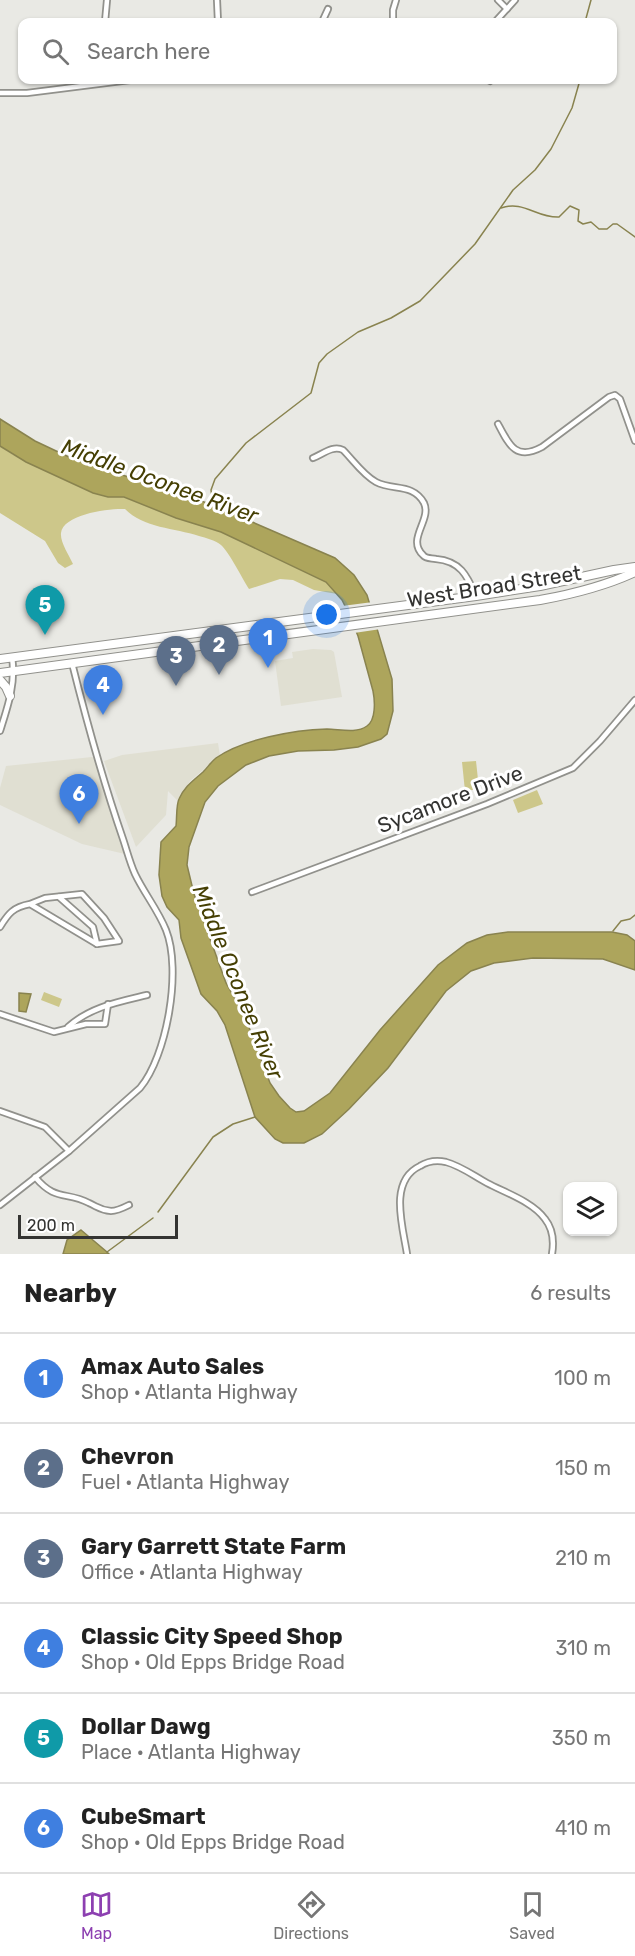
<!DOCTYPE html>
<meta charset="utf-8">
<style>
body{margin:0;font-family:Rubik,sans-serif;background:#f2f2f2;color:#222}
.controls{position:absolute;right:18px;bottom:18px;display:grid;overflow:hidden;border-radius:12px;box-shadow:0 2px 4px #0004}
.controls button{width:54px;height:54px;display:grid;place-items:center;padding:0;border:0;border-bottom:2px solid #e0e0e0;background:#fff;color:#222;font:30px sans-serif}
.scale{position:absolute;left:18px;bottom:15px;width:160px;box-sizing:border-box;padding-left:6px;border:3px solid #343432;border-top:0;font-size:16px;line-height:21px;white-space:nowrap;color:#343432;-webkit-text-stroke:4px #fff;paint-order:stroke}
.you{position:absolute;left:327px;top:615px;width:21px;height:21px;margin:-15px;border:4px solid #fff;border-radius:50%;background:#1a73e8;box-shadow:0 0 0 9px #1a73e833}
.badge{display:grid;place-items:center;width:39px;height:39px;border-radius:50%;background:#8d40b1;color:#fff;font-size:20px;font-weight:700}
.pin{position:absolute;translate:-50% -50px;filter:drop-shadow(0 2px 3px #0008)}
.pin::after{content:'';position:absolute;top:32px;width:21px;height:18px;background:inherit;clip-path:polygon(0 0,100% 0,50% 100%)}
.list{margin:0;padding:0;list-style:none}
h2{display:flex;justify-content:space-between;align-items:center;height:78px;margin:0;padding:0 24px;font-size:26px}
h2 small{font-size:20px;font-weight:400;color:#767676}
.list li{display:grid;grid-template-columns:39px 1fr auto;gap:18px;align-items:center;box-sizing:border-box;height:90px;padding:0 24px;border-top:2px solid #e0e0e0}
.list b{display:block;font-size:22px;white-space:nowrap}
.list p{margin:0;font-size:20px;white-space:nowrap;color:#767676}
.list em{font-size:20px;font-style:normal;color:#767676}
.icon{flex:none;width:33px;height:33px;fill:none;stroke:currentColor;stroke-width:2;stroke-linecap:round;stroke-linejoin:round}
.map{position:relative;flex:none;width:635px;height:1254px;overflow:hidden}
.search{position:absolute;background:#fff;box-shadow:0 2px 4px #0004;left:18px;right:18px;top:18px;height:66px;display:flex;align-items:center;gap:15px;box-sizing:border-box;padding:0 21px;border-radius:12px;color:#767676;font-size:22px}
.sheet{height:618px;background:#fff}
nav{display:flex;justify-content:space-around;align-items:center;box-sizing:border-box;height:84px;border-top:2px solid #e0e0e0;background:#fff;font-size:16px;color:#767676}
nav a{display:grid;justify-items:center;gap:3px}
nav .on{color:#8d40b1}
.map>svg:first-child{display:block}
</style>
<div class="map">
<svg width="635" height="1254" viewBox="0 0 635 1254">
<rect width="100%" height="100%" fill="#e9e9e4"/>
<g fill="#e0dfd2">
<polygon points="313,649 331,650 334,652 342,697 281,706 275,661 293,658 292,652"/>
<polygon points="218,743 220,756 190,781 178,801 168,791 166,815 136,847 104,761 122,755"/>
<polygon points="92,757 96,759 125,854 82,844 0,805 0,788 6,766"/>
</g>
<g fill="#cdc78a">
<path d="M0 446 12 454 71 483 100 495 124 497 176 518 221 532 315 575 326 582 337 594 314 590 293 580 280 579 249 589C242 578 229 552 221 545 215 540 206 538 199 536 175 528 143 528 125 509 110 508 63 514 61 533 60 542 69 555 73 564L65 568 58 563 45 541 0 513Z"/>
<polygon points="476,761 479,789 465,791 462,762"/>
<polygon points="537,790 543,804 518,813 513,800"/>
<polygon points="44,992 62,999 59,1007 41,1000"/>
</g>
<g fill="#ada55c" stroke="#89834f" stroke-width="1.5">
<path d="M0 419 35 441 71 458 213 505 335 558 354 575 367 595 392 679 393 711 387 734 381 739 358 747 334 750 298 751 269 756 246 765 218 786 205 802 189 847 187 865 194 894 226 983 244 1014 270 1083 279 1096 290 1108 296 1112 304 1111 330 1093 380 1030 438 965 467 943 487 935 508 932H612L627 935 635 941V970L603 959 533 958 494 963 471 971 446 991 388 1068 349 1109 322 1134 304 1143H283L275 1139 255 1117 225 1025 217 1011 201 994 181 938 179 920 167 907 162 896 159 875 161 842 176 826C177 818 176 805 179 799 185 786 193 781 203 772 208 767 211 762 216 758 243 739 294 730 327 729 339 729 356 734 367 726 376 720 375 701 373 691L358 636 349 614 342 600 326 582 221 532 176 518 124 497H108L93 493 26 462 0 446Z"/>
<polygon points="19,993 31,994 26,1012 19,1011"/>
<polygon points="81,1230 107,1252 109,1254 63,1254 67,1240"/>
</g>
<polygon fill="#e9e9e4" points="373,602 381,629 354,633 342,606"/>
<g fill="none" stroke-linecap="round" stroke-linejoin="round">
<g stroke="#89834f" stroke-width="1.5">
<polyline points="585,22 591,0"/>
<path d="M501 208C524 200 536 218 559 217L570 206 579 210 578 221 583 224 591 222 599 229H607L613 224H617L635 237"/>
<polyline points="213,505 211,490 215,479 246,443 311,393 319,363 327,354 358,332 391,318 420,301 475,244 513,190 535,170 551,149 572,108 580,80"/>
<polyline points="613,931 621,921 630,919 635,915"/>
<polyline points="158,1212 213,1137 233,1124 255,1117"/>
<polyline points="107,1252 153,1218"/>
</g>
<defs>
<g id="minor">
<polyline points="217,0 218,22"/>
<polyline points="498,0 507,9"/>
<polyline points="105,22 107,0"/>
<polyline points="322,22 328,9"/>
<polyline points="393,22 393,10 396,0"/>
<polyline points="495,22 515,0"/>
<polyline points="488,80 490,81"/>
<polyline points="0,93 27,93 130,80"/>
<path d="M498 424C509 445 516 461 542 447L609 397 615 395 620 399 635 441"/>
<path d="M313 458C323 454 333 445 343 450 353 460 363 475 376 482 393 491 413 483 424 503 432 520 406 539 423 555 426 559 431 558 436 559 460 561 467 575 476 596"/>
<path d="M0 731C8 706 16 683 12 657"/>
<polyline points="252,892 487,804 573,768 600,741 635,700"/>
<polyline points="59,897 93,927 97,944"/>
<path d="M0 927C8 914 13 907 30 904L97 944 119 941 104 918 82 894 45 898 30 904"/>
<polyline points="0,1014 54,1032 86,1024 105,1024 108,1004"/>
<path d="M68 1027C90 1007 118 1002 147 995"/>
<polyline points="0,1111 45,1127 69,1151"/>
<path d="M35 1177C56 1202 66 1191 89 1203 98 1207 100 1210 111 1211 117 1211 123 1208 129 1205"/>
<path d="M0 1205 69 1151 140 1088C167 1056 182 970 166 930 158 910 144 893 135 874 130 863 127 851 123 839 103 781 87 723 72 663"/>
<path d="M407 1254C403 1227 388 1181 420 1166 428 1161 437 1160 446 1162 461 1166 474 1176 487 1183 506 1193 533 1202 545 1219 553 1229 554 1242 552 1254"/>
</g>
<g id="primary">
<polyline points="0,659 476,596 540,586 614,570 635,567"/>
<path d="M0 673 540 600C573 594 605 586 635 572"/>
<polyline points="0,680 6,687 10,696"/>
</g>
</defs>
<use href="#minor" stroke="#91918c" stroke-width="8"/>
<use href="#primary" stroke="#91918c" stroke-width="10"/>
<use href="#minor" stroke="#fff" stroke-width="4.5"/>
<use href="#primary" stroke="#fff" stroke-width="8"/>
</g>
<g text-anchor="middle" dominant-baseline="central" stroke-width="6" stroke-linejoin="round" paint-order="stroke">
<g font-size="21" fill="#343432" stroke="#fff">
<text transform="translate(494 586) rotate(-9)">West Broad Street</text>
<text transform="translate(450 799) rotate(-21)">Sycamore Drive</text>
</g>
<g font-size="22" font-style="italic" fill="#453f03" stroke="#fff">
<text transform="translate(160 481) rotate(20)">Middle Oconee River</text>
<text transform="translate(238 982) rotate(68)">Middle Oconee River</text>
</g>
</g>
</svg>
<div class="controls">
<button><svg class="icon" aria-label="layers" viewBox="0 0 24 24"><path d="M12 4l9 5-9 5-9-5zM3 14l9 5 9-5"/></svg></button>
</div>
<div class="scale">200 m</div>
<div class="you"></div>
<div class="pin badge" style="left:268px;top:668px;background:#3f7fe0">1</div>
<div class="pin badge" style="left:219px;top:675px;background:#5c6f8a">2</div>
<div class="pin badge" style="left:176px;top:686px;background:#5c6f8a">3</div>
<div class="pin badge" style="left:103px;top:715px;background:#3f7fe0">4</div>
<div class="pin badge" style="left:45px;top:635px;background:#0f9aa8">5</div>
<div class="pin badge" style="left:79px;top:824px;background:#3f7fe0">6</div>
<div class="search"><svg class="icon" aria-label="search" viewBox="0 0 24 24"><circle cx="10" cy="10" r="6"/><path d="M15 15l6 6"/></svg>Search here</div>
</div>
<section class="sheet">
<h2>Nearby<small>6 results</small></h2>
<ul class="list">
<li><span class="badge" style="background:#3f7fe0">1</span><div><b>Amax Auto Sales</b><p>Shop · Atlanta Highway</p></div><em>100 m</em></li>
<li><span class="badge" style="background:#5c6f8a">2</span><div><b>Chevron</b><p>Fuel · Atlanta Highway</p></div><em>150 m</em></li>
<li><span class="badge" style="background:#5c6f8a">3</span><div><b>Gary Garrett State Farm</b><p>Office · Atlanta Highway</p></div><em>210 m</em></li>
<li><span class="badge" style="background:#3f7fe0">4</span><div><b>Classic City Speed Shop</b><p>Shop · Old Epps Bridge Road</p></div><em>310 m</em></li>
<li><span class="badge" style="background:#0f9aa8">5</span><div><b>Dollar Dawg</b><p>Place · Atlanta Highway</p></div><em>350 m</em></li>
<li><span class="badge" style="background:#3f7fe0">6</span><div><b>CubeSmart</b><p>Shop · Old Epps Bridge Road</p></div><em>410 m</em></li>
</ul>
</section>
<nav>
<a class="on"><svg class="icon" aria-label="map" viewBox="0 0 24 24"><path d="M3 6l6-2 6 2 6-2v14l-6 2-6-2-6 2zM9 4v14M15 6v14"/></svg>Map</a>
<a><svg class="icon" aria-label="directions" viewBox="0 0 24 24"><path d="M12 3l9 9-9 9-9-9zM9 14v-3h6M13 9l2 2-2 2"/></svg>Directions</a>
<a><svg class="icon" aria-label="saved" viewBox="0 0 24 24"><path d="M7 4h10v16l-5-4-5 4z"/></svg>Saved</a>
</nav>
